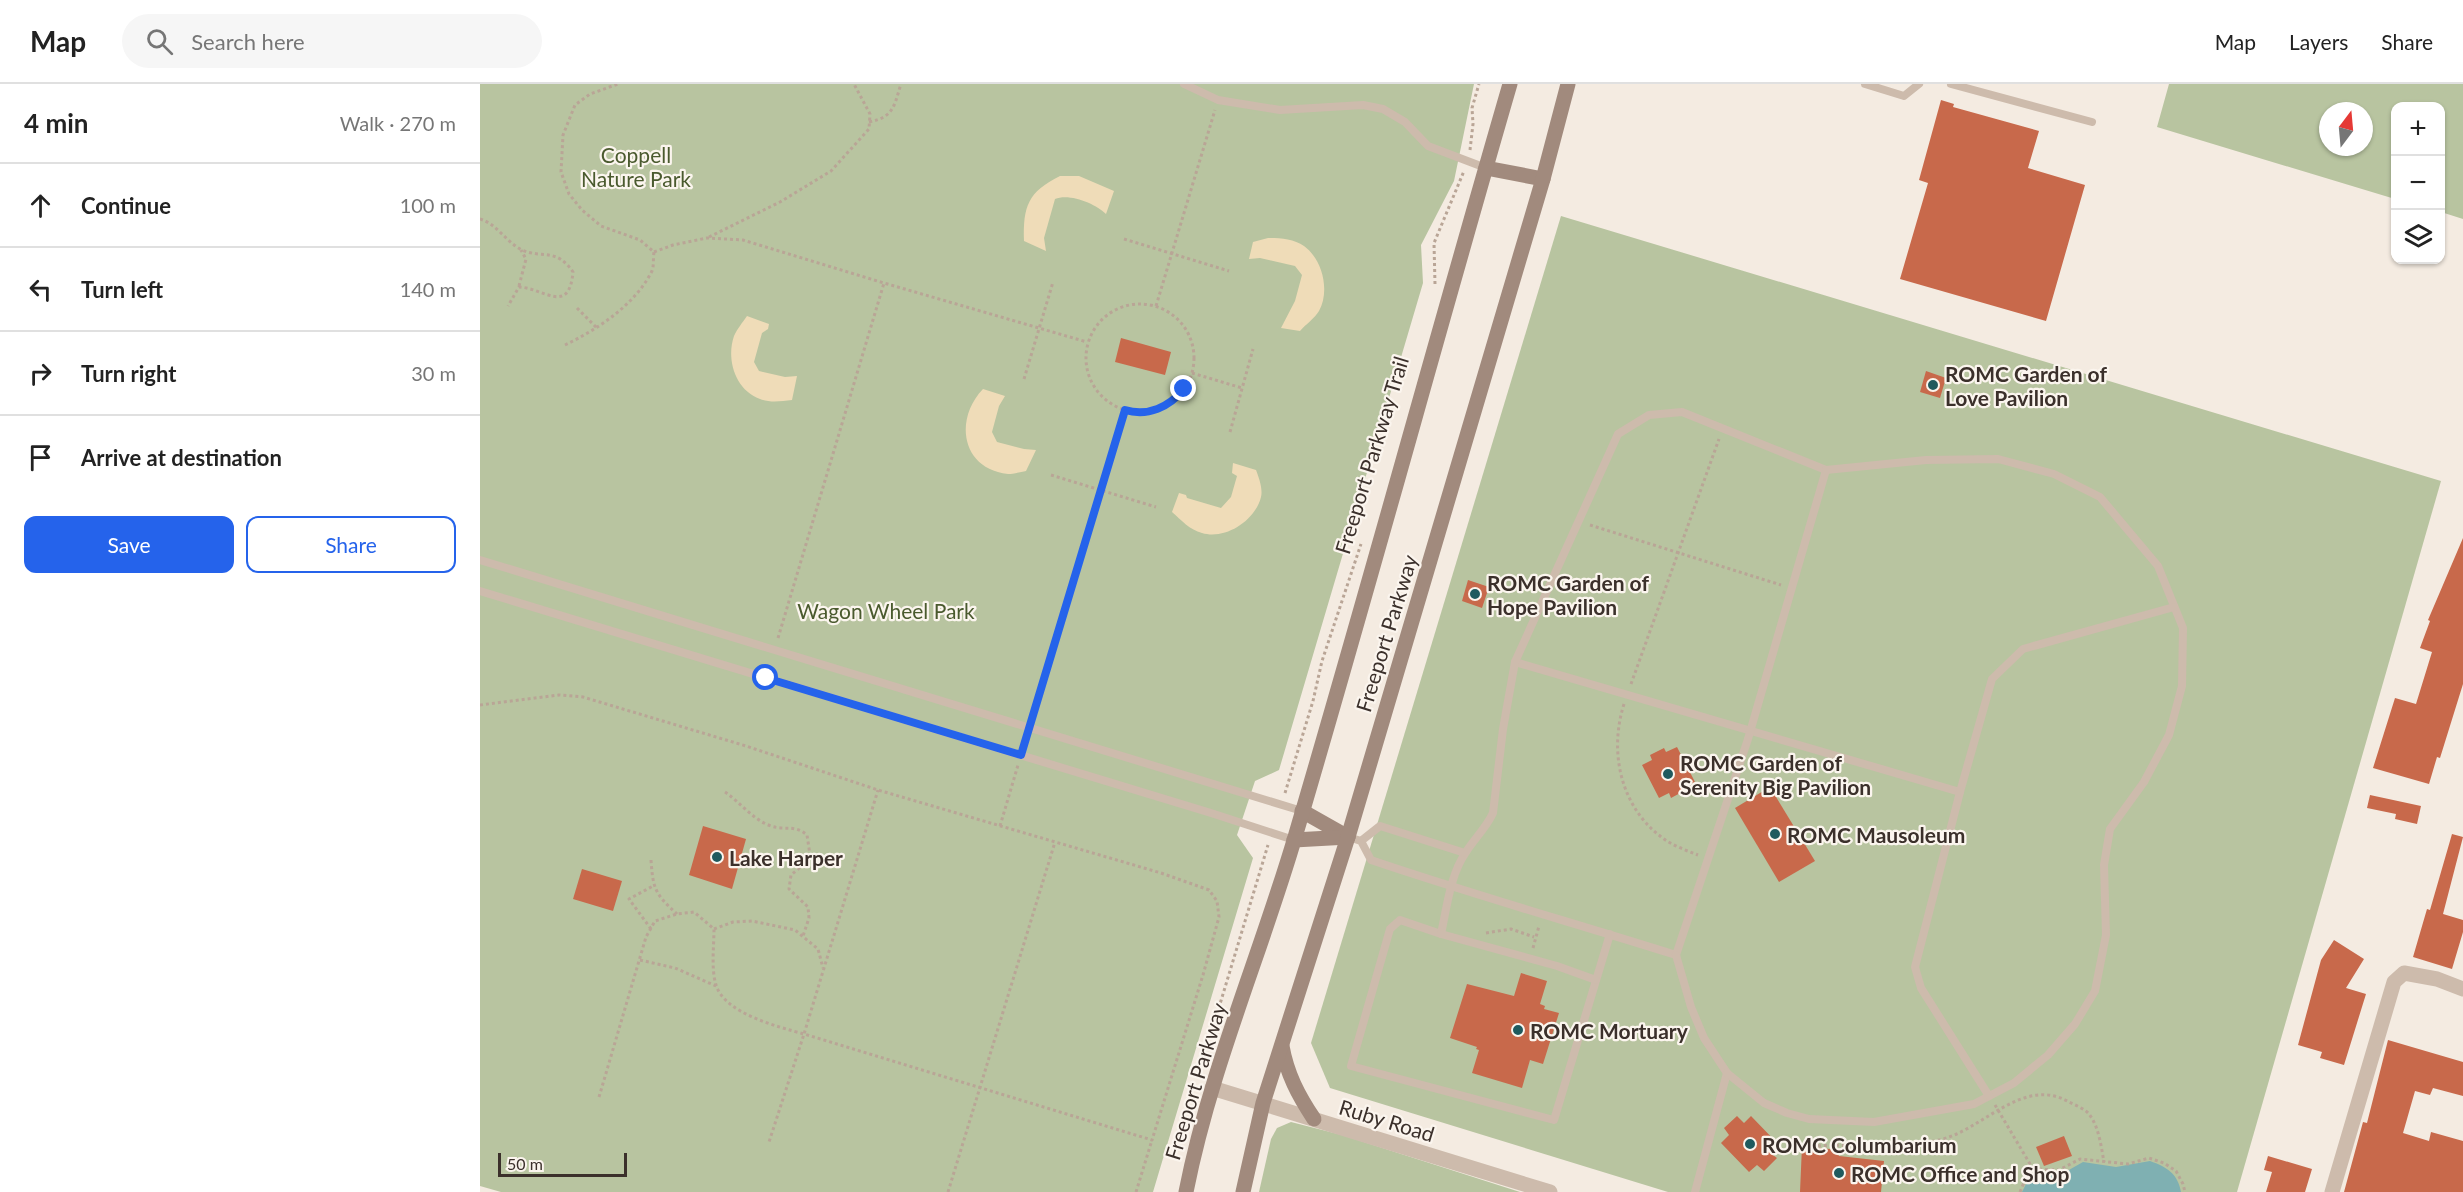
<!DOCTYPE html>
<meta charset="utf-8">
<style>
body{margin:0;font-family:Lato,sans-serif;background:#f6f6f6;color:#222}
.controls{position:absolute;right:18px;top:18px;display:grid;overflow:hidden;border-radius:12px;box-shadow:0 2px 4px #0004}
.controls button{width:54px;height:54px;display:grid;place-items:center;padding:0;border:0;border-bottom:2px solid #e0e0e0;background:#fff;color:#222;font:30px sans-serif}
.compass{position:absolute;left:1839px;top:18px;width:54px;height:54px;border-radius:50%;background:#fff;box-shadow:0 2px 4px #0004;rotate:16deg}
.scale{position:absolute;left:18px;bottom:15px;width:129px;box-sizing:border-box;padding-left:6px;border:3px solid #3b302b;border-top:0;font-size:16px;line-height:21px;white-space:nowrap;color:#3b302b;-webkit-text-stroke:4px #fbf5ee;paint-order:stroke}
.stop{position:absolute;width:18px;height:18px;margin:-14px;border:4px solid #2563eb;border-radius:50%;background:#fff}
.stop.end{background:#2563eb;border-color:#fff;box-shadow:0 2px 6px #0008}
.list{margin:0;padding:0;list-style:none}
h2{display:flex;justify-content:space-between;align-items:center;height:78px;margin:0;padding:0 24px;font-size:26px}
h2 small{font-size:20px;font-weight:400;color:#767676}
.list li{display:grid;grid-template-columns:39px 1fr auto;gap:18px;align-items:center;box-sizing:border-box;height:84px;padding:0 24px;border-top:2px solid #e0e0e0}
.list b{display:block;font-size:22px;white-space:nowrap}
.list em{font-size:20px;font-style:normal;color:#767676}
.actions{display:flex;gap:12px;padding:18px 24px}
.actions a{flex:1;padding:14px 0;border:2px solid #2563eb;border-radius:12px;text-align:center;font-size:21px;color:#2563eb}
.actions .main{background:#2563eb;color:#fff}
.icon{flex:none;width:33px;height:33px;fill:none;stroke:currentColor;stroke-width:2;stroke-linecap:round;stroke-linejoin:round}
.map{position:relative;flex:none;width:1983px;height:1108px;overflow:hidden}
header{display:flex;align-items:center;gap:36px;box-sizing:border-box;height:84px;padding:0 30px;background:#fff;border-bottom:2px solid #e0e0e0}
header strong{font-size:28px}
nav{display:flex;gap:33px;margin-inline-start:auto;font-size:21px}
.search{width:420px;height:54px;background:#f6f6f6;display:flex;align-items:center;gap:15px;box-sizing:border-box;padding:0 21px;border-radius:33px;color:#767676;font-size:22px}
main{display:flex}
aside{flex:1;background:#fff}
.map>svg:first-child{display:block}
</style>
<header>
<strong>Map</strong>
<div class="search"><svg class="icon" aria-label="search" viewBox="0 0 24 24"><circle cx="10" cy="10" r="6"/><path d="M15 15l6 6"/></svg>Search here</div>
<nav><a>Map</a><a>Layers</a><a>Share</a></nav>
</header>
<main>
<aside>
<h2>4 min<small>Walk · 270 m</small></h2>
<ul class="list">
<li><svg class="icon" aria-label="ahead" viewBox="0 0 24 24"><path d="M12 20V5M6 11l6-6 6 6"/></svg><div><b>Continue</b></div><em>100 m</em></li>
<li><svg class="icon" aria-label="left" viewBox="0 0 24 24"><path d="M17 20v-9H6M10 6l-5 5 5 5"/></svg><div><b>Turn left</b></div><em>140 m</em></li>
<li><svg class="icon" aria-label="right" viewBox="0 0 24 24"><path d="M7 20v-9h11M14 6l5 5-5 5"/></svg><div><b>Turn right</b></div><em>30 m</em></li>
<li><svg class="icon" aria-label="arrive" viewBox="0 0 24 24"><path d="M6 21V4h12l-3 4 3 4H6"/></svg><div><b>Arrive at destination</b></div></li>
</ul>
<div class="actions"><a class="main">Save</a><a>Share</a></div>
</aside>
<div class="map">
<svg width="1983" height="1108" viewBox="0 0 1983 1108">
<rect width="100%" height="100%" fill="#f4ebe1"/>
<g fill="#b8c4a0" fill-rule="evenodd">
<polygon points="0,0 994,0 974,97 941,161 943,199 799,686 775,697 757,751 773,774 673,1108 21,1108 0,1102"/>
<path d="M1689 0H1983V135L1961 128 1960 22H1916L1915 115 1677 43ZM1848 27H1884V63H1848Z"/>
<polygon points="1081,132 1961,397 1757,1108 1188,1108 850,1004 831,959"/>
<polygon points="811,1038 862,1051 1040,1108 779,1108 791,1055 797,1044"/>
</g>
<g fill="#efdcb8">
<path d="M580 92H599L634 107 626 130C616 120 590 109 575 115L564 154 566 167 544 157C543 122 548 108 580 92Z"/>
<path d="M788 154C800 154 814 155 824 162 843 176 850 207 839 227 835 234 825 241 820 247L801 244 815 217 822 191 815 182 780 174 769 175 773 158Z"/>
<path d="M267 232 289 240 288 245 282 249 274 278 279 287 305 293 317 292 312 316C301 317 291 319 280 315 255 306 246 275 254 252 257 245 263 238 267 232Z"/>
<path d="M503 305 525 312 519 322 512 348 517 358 544 365 556 366 546 387C541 388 533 390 528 390 481 385 474 335 503 305Z"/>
<path d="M753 379 776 386C779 394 783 405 781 413 775 437 745 456 722 449 710 446 701 436 692 428L699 409 706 411 707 414 741 424 751 413 757 392 752 389Z"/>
</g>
<path fill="#7fb0b2" d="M1670 1077C1687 1083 1698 1090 1701 1108H1542L1548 1096 1556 1090 1580 1091 1603 1078 1636 1083Z"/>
<g fill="#c8694b">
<polygon points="1461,16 1474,20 1473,23 1559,47 1548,84 1605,101 1566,237 1420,195 1448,99 1439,96"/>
<polygon points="641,254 691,268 685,291 635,278"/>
<polygon points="1446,287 1466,294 1460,314 1440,308"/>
<polygon points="1983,454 1983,600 1960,674 1957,673 1949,700 1893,684 1915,614 1936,620 1952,568 1940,564 1950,537 1948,536"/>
<polygon points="988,496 1009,503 1002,524 982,517"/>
<polygon points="1197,663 1215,698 1202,704 1204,707 1191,714 1189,709 1179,714 1162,681 1172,676 1170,671 1184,664 1186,668"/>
<polygon points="1290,703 1335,777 1299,798 1255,724"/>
<polygon points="1890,711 1941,722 1937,740 1915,735 1916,730 1887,724"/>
<polygon points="223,742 266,755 252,805 209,791"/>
<polygon points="1972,750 1983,753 1963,830 1983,836 1983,848 1972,885 1933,873 1947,825 1950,826"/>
<polygon points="102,785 142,797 133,827 93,815"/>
<polygon points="1854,856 1884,875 1866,904 1886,910 1864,981 1840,974 1842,968 1818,961 1841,876"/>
<polygon points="1041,889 1067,897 1060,920 1065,922 1064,925 1079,929 1063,980 1050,976 1042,1004 992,989 999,966 996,965 997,963 970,954 987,900 1034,912"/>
<polygon points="1908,956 1983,978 1983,1012 1953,1004 1950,1011 1935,1007 1923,1049 1949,1057 1951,1048 1983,1057 1983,1108 1864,1108 1883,1038 1887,1039"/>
<polygon points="1257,1032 1264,1039 1271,1032 1298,1060 1290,1069 1297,1074 1284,1087 1277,1081 1269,1088 1241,1059 1249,1051 1244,1044"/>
<polygon points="1584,1052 1592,1072 1564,1082 1556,1063"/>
<polygon points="1322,1062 1359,1066 1359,1072 1404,1077 1401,1108 1320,1108"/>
<polygon points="1788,1072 1832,1085 1825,1108 1786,1108 1792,1088 1784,1086"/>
</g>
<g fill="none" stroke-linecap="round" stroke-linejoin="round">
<g stroke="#b9a596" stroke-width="3" stroke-dasharray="3 3" stroke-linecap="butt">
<path d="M389 38C414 33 414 22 421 0"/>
<polyline points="990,66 993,40 992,24 999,0"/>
<path d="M0 135C17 140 26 158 42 166 62 175 76 163 93 188 89 232 64 204 39 203L28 222"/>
<polyline points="229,153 300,118 351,87 389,45 390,30 374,0"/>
<polyline points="644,155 749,187"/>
<polyline points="174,168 193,161 227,154 263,156 404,199 607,258"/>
<polyline points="955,200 954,159 984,87"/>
<polyline points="39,202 46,175 41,166"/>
<circle cx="660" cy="274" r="54"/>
<polyline points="676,222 735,26"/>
<polyline points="97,224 117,244"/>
<path d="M85 261C118 245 155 221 172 187 174 182 173 174 174 168L160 156 121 142 102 126 89 110 81 88 83 51 95 21 110 10 138 0"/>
<polyline points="712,289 762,304"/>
<polyline points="544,295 573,198"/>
<polyline points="750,348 773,265"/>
<polyline points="571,391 676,423"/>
<polyline points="1110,441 1301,501"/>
<polyline points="298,554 404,199"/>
<polyline points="1151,600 1239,355"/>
<path d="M1144 620C1129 667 1140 721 1180 752 1191 761 1205 766 1218 771"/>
<polyline points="0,621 79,611 103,613 266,662 398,706 681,789 729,806 737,817 739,833 723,891 672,1056 324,950 398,706"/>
<polyline points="552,634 645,326"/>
<path d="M245 708C260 718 273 736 291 742 306 747 314 740 327 751L330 771 323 781 311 791 309 805 328 823 329 834 323 852"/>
<polyline points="805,709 833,617 842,577 881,460"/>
<polyline points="520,742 538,681"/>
<path d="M171 776C173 805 175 810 197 830"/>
<polyline points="171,845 149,815 173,802"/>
<polyline points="234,845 253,838 272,837 315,846 338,865 343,884"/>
<polyline points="1006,849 1031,845 1054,853"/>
<polyline points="1053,864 1059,842"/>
<polyline points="160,876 195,884 236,902"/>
<polyline points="737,930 788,761"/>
<path d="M119 1013 166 853 175 837 197 830 214 828 234 845C234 862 231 885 236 901 245 930 299 943 324 950L289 1058"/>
<polyline points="1515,1021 1553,1085"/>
<path d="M1308 1062C1338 1062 1369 1061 1400 1060 1419 1060 1440 1061 1459 1056 1502 1047 1543 991 1589 1018 1595 1021 1605 1025 1609 1030 1619 1043 1621 1062 1624 1078"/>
<polyline points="1553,1085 1579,1086 1600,1075 1648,1080 1669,1074 1684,1079 1696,1087 1703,1100 1705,1108"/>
<polyline points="468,1108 575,758"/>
<polyline points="656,1108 672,1056"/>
<polyline points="1540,1108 1545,1096 1553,1085"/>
</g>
<g stroke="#cdbbac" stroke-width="8">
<polyline points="704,0 738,16 800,26 883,21 903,25 925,38 948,62 1006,84"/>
<polyline points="1385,0 1424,12 1439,0"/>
<polyline points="1471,0 1612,38"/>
<polyline points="0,476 822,727"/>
<polyline points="0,507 731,729 814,756"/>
<polyline points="1035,578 1480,708"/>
<path d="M868 753 881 757 891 776C991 810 1094 839 1196 871L1268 655 1346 386 1202 328 1169 331 1138 350 1035 578 1023 645 1013 729C1006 744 995 754 986 768 970 791 967 823 961 850L920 836 910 845 871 982 1074 1036 1130 850"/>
<polyline points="881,757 900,742 985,769"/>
<polyline points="961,850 1077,882 1116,896"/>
<polyline points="1196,871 1211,923 1224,954 1247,989 1215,1108"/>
<polyline points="1247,989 1284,1019 1307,1029 1329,1035 1394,1038 1494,1020 1534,999 1568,971 1595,940 1615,907 1626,851 1624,781 1630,745 1664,698 1689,651 1702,602 1703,544 1678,482 1620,413 1574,390 1518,375 1446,376 1346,386"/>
<polyline points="1509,1012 1441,904 1435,883 1480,708 1512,595 1543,565 1694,523"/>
</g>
<g stroke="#cdbbac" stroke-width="15">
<polyline points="732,1004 1070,1108"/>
<polyline points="1852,1108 1914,898 1924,889 1957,895 1983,905"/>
</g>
<g stroke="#a18a7d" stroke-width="15">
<polyline points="1006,84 1063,95"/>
<polyline points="822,727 868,753"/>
<polyline points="814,756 868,753"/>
<path d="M802 962C807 990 818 1011 834 1035"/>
<path d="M706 1108C730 986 780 872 815 753 889 503 957 251 1030 0"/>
<polyline points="763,1108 783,1019 868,753 1063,95 1088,0"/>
</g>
</g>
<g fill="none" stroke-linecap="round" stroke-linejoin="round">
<path stroke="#2563eb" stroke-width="8" d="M286 594 541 671 645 326C668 333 689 323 704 305"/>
</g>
<g fill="#1f5a5e" stroke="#fbf5ee" stroke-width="2">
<circle cx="1453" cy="301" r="6"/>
<circle cx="995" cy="510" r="6"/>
<circle cx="1188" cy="690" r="6"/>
<circle cx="1295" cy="750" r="6"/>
<circle cx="237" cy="773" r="6"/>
<circle cx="1038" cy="946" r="6"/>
<circle cx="1270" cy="1060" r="6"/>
<circle cx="1359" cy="1089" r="6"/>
</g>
<g text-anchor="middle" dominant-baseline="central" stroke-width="4.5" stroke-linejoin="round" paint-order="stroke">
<g font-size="21" fill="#4a5a2e" stroke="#fbf5ee">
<text x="156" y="70">Coppell<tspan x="156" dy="24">Nature Park</tspan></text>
<text x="406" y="526">Wagon Wheel Park</text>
</g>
<g font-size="21" font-weight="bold" fill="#3b302b" stroke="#fbf5ee" text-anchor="start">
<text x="1465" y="289">ROMC Garden of<tspan x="1465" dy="24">Love Pavilion</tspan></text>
<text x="1007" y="498">ROMC Garden of<tspan x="1007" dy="24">Hope Pavilion</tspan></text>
<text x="1200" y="678">ROMC Garden of<tspan x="1200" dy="24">Serenity Big Pavilion</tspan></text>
<text x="1307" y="750">ROMC Mausoleum</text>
<text x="249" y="773">Lake Harper</text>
<text x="1050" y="946">ROMC Mortuary</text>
<text x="1282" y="1060">ROMC Columbarium</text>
<text x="1371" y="1089">ROMC Office and Shop</text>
</g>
<g font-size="21" fill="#3b302b" stroke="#fbf5ee">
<text transform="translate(891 371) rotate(-73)">Freeport Parkway Trail</text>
<text transform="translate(906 549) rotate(-73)">Freeport Parkway</text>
<text transform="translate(715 997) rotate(-73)">Freeport Parkway</text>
<text transform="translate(907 1036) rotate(17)">Ruby Road</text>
</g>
</g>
</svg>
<div class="controls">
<button>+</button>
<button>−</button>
<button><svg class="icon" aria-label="layers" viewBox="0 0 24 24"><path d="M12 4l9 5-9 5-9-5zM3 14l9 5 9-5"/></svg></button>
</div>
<svg class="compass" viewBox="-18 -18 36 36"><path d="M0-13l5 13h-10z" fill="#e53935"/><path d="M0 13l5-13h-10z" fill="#767676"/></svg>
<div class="scale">50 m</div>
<div class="stop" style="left:286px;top:594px"></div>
<div class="stop end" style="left:704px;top:305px"></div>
</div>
</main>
